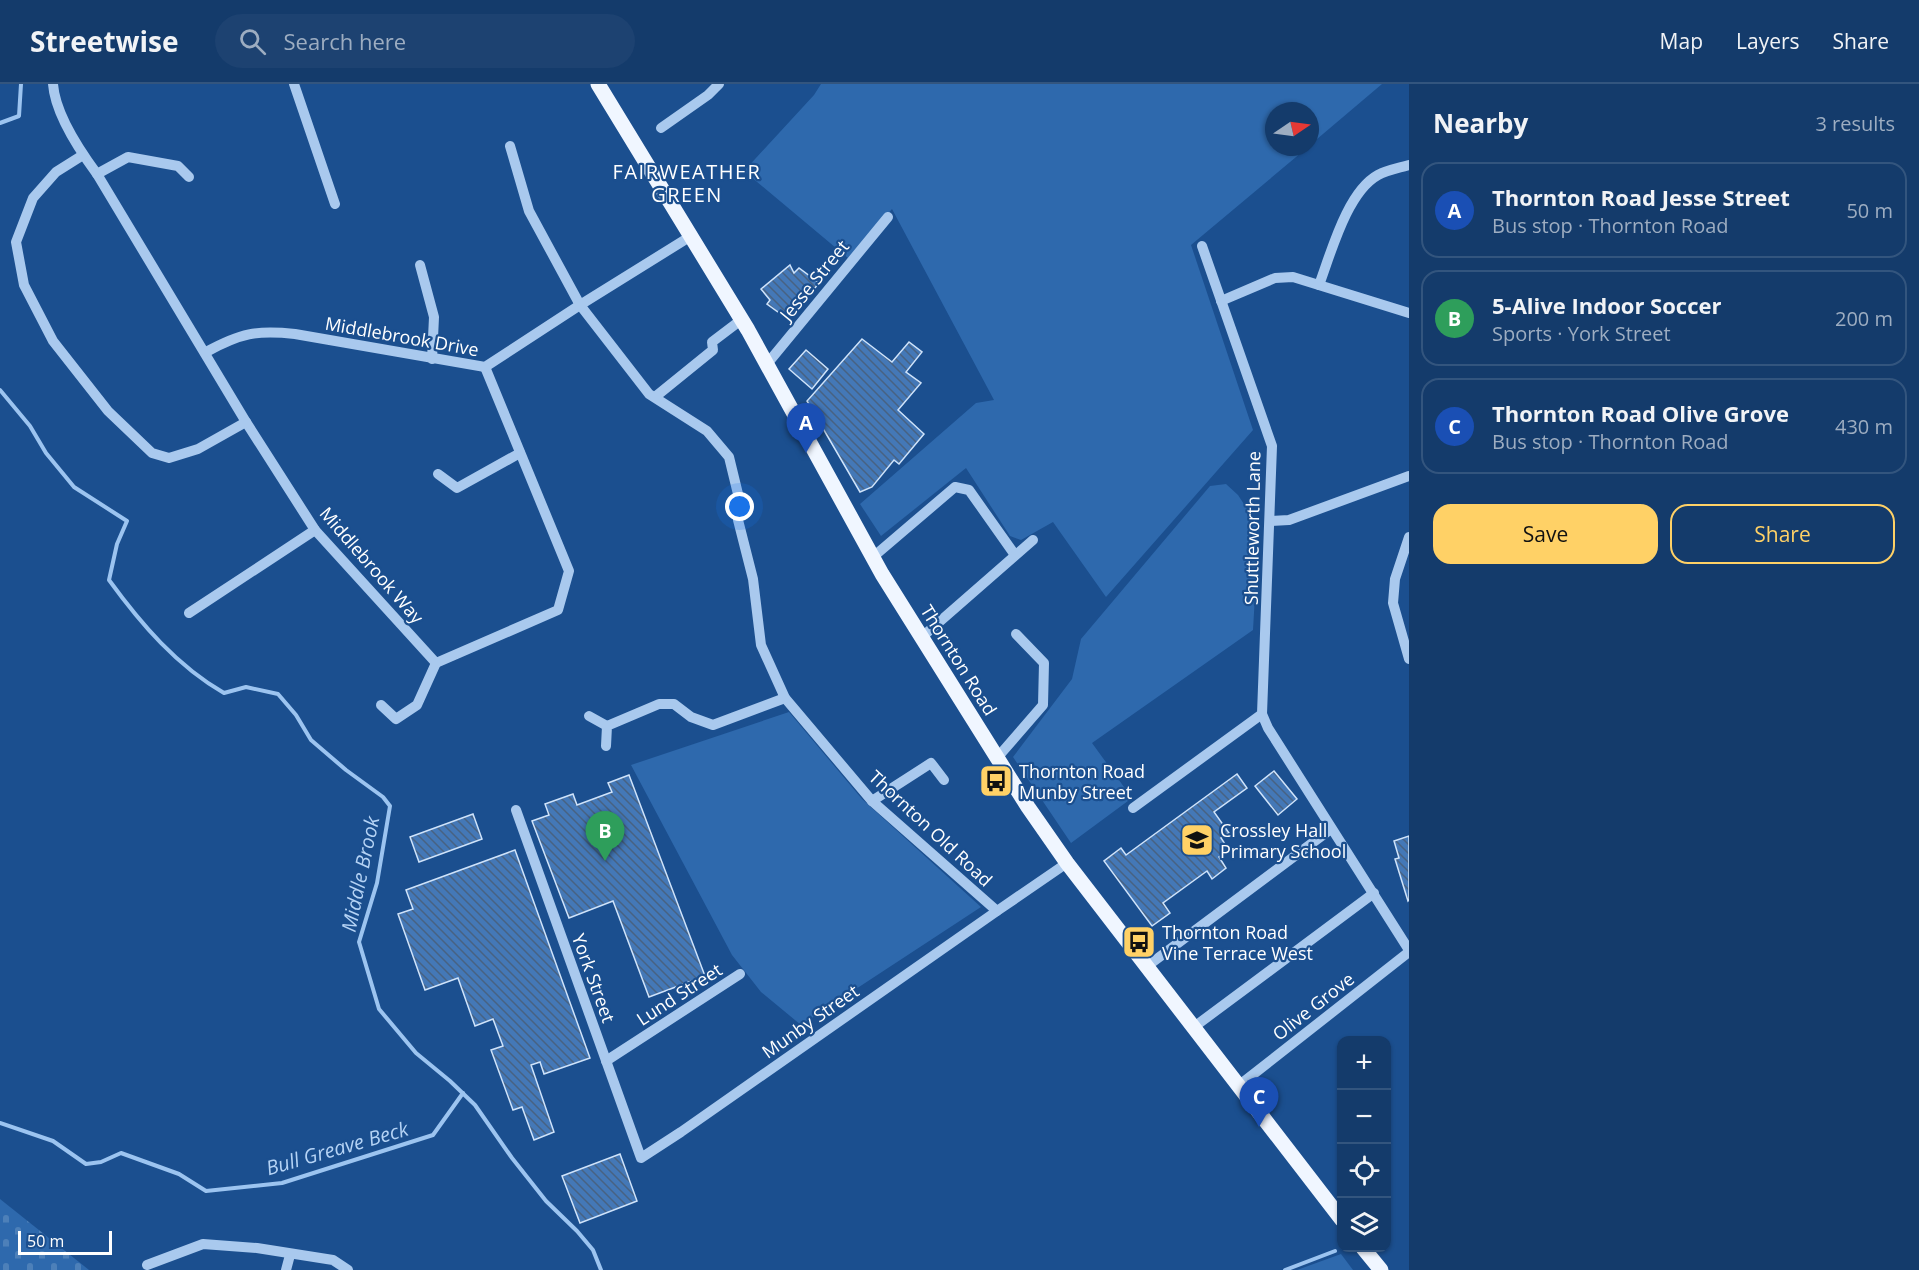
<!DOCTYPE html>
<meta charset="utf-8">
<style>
body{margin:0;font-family:"Open Sans",sans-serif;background:#1d4271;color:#f1f3f6}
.controls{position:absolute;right:18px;bottom:18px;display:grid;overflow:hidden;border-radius:12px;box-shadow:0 2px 4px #0004}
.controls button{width:54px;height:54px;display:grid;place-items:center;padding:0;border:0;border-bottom:2px solid #33557e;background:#143b6b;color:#f1f3f6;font:30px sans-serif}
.compass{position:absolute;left:1265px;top:18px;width:54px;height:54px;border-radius:50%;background:#143b6b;box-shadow:0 2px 4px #0004;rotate:77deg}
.scale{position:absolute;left:18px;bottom:15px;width:94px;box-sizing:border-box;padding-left:6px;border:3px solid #fff;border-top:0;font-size:16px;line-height:21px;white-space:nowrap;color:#fff;-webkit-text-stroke:4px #1b4f8f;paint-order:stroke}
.you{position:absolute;left:740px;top:423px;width:21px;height:21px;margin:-15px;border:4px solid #fff;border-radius:50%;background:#1a73e8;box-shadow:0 0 0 9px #1a73e833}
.badge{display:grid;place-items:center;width:39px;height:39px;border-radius:50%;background:#ffd166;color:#fff;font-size:20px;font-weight:700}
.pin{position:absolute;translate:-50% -50px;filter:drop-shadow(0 2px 3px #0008)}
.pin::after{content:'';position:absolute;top:32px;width:21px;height:18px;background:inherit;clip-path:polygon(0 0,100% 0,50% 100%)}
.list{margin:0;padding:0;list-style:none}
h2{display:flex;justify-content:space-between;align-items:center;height:78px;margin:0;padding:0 24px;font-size:26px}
h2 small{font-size:20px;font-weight:400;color:#9dadc1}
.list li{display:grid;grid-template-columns:39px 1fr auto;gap:18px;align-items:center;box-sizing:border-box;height:96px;margin:0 12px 12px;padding:0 12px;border:2px solid #33557e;border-radius:18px}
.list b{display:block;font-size:22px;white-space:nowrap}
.list p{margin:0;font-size:20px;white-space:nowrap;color:#9dadc1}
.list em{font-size:20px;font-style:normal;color:#9dadc1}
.actions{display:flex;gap:12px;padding:18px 24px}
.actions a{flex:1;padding:14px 0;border:2px solid #ffd166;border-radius:18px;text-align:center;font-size:21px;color:#ffd166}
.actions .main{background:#ffd166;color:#111}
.icon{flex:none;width:33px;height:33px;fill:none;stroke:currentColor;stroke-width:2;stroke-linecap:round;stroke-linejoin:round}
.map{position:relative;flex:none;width:1409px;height:1186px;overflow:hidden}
header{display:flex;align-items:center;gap:36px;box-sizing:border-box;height:84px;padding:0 30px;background:#143b6b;border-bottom:2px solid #33557e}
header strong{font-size:28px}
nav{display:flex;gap:33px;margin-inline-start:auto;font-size:21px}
.search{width:420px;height:54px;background:#1d4271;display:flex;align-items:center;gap:15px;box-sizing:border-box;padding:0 21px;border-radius:33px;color:#9dadc1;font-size:22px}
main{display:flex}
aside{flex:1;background:#143b6b}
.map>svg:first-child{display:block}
</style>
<header>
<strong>Streetwise</strong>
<div class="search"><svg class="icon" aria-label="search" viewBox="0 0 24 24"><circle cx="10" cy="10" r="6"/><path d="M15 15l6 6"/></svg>Search here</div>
<nav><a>Map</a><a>Layers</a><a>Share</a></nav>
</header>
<main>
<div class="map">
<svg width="1409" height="1186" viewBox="0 0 1409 1186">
<defs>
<pattern id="cemetery-stones" width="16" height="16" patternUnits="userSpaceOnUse" patternTransform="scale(1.5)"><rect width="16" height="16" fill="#2e69ad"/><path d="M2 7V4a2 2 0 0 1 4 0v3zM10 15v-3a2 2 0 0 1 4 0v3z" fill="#4d80b9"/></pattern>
<pattern id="building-back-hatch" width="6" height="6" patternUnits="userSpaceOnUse" patternTransform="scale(1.5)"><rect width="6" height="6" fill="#4478b7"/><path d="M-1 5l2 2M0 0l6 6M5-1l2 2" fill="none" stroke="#486282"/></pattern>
</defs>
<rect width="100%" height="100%" fill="#1b4f8f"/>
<g fill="#2e69ad">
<polygon points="821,0 1382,0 1310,61 1310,27 1274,27 1274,63 1308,63 1191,161 1253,346 1106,513 1053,438 1021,456 1010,452 966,384 881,452 860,420 976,319 994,316 892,125 848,174 744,87 814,11"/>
<polygon points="1226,400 1238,411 1259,443 1253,546 1092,659 1132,714 1071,759 1013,673 1072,595 1081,555 1210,402"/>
<polygon points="789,628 862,715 981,823 801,941 761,908 732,871 631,681"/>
<polygon points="1341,1170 1353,1186 1297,1186"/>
</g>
<polygon fill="url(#cemetery-stones)" points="0,1115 89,1186 0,1186"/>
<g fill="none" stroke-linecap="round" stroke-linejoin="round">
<g stroke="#9cc4f0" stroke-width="4">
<polyline points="0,39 19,32 21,0"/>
<path d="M0 306 30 342 46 369 74 403 127 437 117 460 109 496C141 540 177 582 224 609L246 603 278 610 296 631 311 656 346 686 383 713 390 722 377 799 359 858 379 925 416 969 450 997 475 1021 512 1074 546 1117 577 1147 593 1166 601 1186"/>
<polyline points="0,1039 53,1057 86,1080 101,1078 121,1069 179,1090 206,1107 282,1099 433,1051 463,1009"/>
<polyline points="1285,1186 1335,1167"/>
</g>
</g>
<g fill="url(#building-back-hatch)" stroke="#cfe3fa" stroke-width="1.5">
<polygon points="790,181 794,189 799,184 819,199 789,236 767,220 770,216 761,205"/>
<polygon points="862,255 892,278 909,258 922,268 906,288 921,299 898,326 924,350 899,380 894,376 872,403 860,408 807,317"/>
<polygon points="806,266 828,285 812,305 789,285"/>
<polygon points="1274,687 1297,715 1278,731 1255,702"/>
<polygon points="1237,690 1247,704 1214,728 1229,749 1221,754 1229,766 1219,773 1226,784 1212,795 1207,787 1163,819 1170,829 1152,842 1104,777 1121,764 1126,771"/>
<polygon points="629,691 705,892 649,913 613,817 569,834 532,737 549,731 545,720 573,710 577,721 612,708 608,699"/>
<polygon points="473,730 482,755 419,778 410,753"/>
<polygon points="1409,752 1409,816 1408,817 1395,775 1399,774 1394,757"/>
<polygon points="515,766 590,974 544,990 540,978 531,981 554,1048 534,1056 522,1023 513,1026 491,966 503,962 493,935 475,942 458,894 425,906 398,830 413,825 406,806"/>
<polygon points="620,1070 637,1117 580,1139 562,1092"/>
</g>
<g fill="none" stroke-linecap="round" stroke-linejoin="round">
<g stroke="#a9c9ee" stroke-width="10">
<path d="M53 0C55 29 80 67 97 90L246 338 315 446 436 579 558 526 569 487 485 283"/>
<polyline points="294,0 335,120"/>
<polyline points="661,44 708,11 719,0"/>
<polyline points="510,62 529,127 580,221 649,310 707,347 729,373 738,410 738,436 753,495 761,561 785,614 872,717 997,827 1067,779"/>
<polyline points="83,71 56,88 33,114 16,158 24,201 53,257 108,327 152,369 169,374 198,365 246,338"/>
<polyline points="97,90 128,73 178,82 189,93"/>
<polyline points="420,181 434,233 432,275"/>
<path d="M1319 201C1331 169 1347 108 1378 91 1387 86 1399 84 1409 81"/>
<polyline points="1221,217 1275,194 1293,193 1409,229"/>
<path d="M206 268C241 249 256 246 295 250L485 283 580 221 691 152"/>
<polyline points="767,280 888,133"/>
<polyline points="655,313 713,266 712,258 741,236"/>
<polyline points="438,390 457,404 520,369"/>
<polyline points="1271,437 1289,436 1409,392"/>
<polyline points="1409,453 1395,495 1393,519 1409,575"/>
<polyline points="873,473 955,403 969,406 1015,471"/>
<polyline points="189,529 315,446"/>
<polyline points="922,553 1033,456"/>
<polyline points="381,621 396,635 417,621 436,579"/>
<polyline points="1262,630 1268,644 1409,866"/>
<polyline points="589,632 607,642"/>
<polyline points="606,662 607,642 659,620 674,620 691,633 713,641 785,614"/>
<polyline points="997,674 1043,621 1044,579 1016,550"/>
<polyline points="872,717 931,679 944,696"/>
<polyline points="1133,724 1262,630 1272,362 1202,162"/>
<polyline points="516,726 641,1074 681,1048 997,827"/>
<polyline points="1146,883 1331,745"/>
<polyline points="1194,943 1374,809"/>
<polyline points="606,977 740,890"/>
<polyline points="1237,1003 1409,868"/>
<polyline points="147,1181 203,1160 257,1164 333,1176 348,1186"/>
<polyline points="286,1186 290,1171"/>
</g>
<g stroke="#f0f6ff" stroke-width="15">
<polyline points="598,0 748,246 882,490 1028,723 1067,779 1342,1136"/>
<polyline points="1363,1164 1381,1186"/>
</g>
</g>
<defs>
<symbol id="bus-square" viewBox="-11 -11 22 22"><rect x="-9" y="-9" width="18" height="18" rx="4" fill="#ffd166" stroke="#1b4f8f"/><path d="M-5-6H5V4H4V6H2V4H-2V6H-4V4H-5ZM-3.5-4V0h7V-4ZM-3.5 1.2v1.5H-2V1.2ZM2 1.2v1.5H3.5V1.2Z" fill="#111"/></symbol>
<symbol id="school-square" viewBox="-11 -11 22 22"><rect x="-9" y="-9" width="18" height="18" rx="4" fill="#ffd166" stroke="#1b4f8f"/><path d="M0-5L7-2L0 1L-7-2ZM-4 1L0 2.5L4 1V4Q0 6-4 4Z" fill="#111"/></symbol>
</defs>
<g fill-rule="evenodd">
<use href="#bus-square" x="977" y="678" width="38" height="38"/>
<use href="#school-square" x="1178" y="737" width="38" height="38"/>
<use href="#bus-square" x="1120" y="839" width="38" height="38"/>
</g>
<g text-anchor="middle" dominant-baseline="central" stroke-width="4.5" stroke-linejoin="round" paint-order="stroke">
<g font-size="18" fill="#fff" stroke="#1b4f8f">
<text transform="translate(814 196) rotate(-51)">Jesse Street</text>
<text transform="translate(402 252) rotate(10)">Middlebrook Drive</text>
<text transform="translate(1252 444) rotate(-89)">Shuttleworth Lane</text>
<text transform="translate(372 481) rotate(49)">Middlebrook Way</text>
<text transform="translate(959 576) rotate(58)">Thornton Road</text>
<text transform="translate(931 744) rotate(43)">Thornton Old Road</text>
<text transform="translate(594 894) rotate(70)">York Street</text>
<text transform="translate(679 910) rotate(-33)">Lund Street</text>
<text transform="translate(1313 922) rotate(-38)">Olive Grove</text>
<text transform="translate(810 937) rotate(-35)">Munby Street</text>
</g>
<g font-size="18" fill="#fff" stroke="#1b4f8f" text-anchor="start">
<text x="1019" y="687">Thornton Road<tspan x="1019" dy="21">Munby Street</tspan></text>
<text x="1220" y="746">Crossley Hall<tspan x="1220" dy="21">Primary School</tspan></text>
<text x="1162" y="848">Thornton Road<tspan x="1162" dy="21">Vine Terrace West</tspan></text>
</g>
<g font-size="20" letter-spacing="1.5" fill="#fff" stroke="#1b4f8f">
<text x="687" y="87">FAIRWEATHER<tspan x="687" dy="23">GREEN</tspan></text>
</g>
<g font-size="20" font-style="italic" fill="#b5d3f5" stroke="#1b4f8f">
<text transform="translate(360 790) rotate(-78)">Middle Brook</text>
<text transform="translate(337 1064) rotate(-16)">Bull Greave Beck</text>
</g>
</g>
</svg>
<div class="controls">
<button>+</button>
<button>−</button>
<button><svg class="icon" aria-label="locate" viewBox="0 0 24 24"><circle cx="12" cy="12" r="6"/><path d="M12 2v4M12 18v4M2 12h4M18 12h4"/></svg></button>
<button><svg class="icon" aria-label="layers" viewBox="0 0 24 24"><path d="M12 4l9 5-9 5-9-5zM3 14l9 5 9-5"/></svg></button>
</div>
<svg class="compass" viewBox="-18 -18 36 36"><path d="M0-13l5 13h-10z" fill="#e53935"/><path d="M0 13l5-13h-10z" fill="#9dadc1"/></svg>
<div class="scale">50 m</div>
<div class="you"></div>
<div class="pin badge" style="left:806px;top:369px;background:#1a4fb4">A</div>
<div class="pin badge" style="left:605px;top:777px;background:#2e9e5b">B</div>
<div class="pin badge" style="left:1259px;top:1043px;background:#1a4fb4">C</div>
</div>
<aside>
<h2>Nearby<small>3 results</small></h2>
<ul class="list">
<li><span class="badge" style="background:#1a4fb4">A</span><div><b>Thornton Road Jesse Street</b><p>Bus stop · Thornton Road</p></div><em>50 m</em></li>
<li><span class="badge" style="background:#2e9e5b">B</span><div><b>5-Alive Indoor Soccer</b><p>Sports · York Street</p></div><em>200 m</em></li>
<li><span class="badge" style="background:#1a4fb4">C</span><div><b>Thornton Road Olive Grove</b><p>Bus stop · Thornton Road</p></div><em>430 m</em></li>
</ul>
<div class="actions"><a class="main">Save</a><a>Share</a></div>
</aside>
</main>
